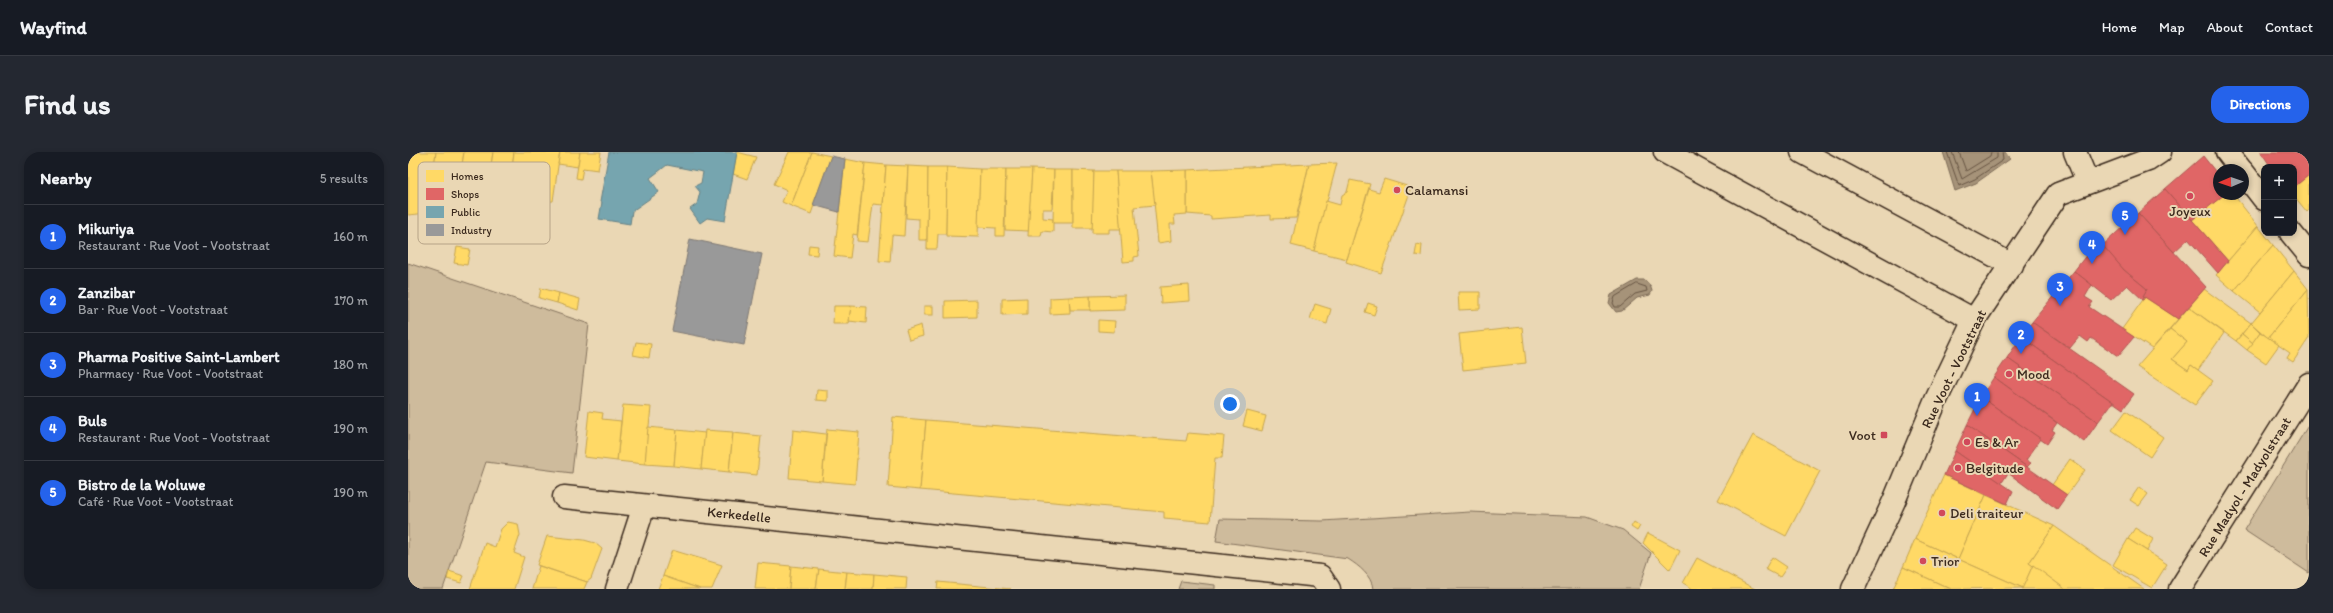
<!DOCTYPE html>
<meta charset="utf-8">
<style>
body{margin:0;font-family:Itim,sans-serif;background:#242831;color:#f1f3f6}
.controls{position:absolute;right:12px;top:12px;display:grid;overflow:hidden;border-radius:8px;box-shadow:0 2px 6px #0003}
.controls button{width:36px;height:36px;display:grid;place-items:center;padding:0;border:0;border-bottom:1px solid #363941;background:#171b24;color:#f1f3f6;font:20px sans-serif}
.compass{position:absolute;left:1805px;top:12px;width:36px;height:36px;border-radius:50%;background:#171b24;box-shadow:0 2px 6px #0003;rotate:268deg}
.you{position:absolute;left:822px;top:252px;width:14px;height:14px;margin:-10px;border:3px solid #fff;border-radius:50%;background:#1a73e8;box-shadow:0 0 0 6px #1a73e833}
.badge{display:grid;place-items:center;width:26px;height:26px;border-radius:50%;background:#2563eb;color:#fff;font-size:13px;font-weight:700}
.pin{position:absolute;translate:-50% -33px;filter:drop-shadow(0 1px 2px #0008)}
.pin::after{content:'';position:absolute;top:21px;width:14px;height:12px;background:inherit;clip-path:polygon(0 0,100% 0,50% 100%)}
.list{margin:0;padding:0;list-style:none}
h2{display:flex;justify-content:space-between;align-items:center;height:52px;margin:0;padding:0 16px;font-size:17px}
h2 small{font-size:13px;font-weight:400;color:#9ea1a6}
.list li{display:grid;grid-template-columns:26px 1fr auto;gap:12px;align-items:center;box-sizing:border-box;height:64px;padding:0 16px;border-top:1px solid #363941}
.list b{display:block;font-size:15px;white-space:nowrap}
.list p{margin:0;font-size:13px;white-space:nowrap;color:#9ea1a6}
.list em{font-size:13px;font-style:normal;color:#9ea1a6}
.map{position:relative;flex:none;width:1901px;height:437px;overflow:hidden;border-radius:16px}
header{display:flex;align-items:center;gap:24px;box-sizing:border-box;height:56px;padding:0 20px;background:#171b24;border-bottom:1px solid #363941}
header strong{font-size:19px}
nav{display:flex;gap:22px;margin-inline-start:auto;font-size:14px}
.intro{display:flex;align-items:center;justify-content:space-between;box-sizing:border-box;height:96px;padding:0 24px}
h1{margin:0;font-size:28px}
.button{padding:10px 18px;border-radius:16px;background:#2563eb;color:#fff;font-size:14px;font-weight:700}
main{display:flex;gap:24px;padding:0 24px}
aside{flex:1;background:#171b24;border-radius:16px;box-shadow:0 2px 6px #0003}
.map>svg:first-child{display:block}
</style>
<header>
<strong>Wayfind</strong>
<nav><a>Home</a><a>Map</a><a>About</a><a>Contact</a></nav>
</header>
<div class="intro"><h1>Find us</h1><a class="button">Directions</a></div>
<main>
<aside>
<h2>Nearby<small>5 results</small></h2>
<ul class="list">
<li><span class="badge">1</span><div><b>Mikuriya</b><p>Restaurant · Rue Voot - Vootstraat</p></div><em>160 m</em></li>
<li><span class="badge">2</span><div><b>Zanzibar</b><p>Bar · Rue Voot - Vootstraat</p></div><em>170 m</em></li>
<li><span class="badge">3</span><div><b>Pharma Positive Saint-Lambert</b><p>Pharmacy · Rue Voot - Vootstraat</p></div><em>180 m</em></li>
<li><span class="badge">4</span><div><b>Buls</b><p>Restaurant · Rue Voot - Vootstraat</p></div><em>190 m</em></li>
<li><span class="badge">5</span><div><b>Bistro de la Woluwe</b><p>Café · Rue Voot - Vootstraat</p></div><em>190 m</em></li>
</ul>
</aside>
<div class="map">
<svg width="1901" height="437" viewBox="0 0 1901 437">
<rect width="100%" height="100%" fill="#ead7b4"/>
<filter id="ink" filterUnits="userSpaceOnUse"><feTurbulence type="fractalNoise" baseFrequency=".025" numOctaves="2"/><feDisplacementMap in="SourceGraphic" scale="8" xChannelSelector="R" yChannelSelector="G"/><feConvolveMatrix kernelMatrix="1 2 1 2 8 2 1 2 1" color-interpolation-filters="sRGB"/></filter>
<g filter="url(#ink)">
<g fill="#cebb9c" stroke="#84725d">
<polygon points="0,111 181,172 164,321 78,310 35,437 0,437"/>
<polygon points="1901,272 1901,421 1836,378"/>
<path d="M1062 360 1179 365 1215 378 1243 401 1231 437H965C964 424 951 414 940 407L808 389 812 367 914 369Z"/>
<polygon points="773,429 807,433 807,437 770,437"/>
</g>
<g fill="#a69379" stroke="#7b6955">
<polygon points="1535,0 1597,0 1602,7 1568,31 1547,39"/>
<polygon points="1229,128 1236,128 1242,133 1244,139 1242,143 1229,146 1214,159 1208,160 1201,151 1203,143"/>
</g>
<g fill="#ffd966" stroke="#c4a450">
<polygon points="0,0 28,0 20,61 0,63"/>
<polygon points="28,0 56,0 43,84 27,84 20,61"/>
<polygon points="56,0 85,0 77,56 47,59"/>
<polygon points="85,0 106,0 99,54 77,56"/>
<polygon points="106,0 152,0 145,49 110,52 109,58 99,56"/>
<polygon points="152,0 172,0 170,15 150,12"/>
<polygon points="172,0 193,0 190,18 175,16 173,27 168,26"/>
<polygon points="329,0 348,5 339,27 325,22"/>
<polygon points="381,0 404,0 383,54 374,50 379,38 366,32"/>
<polygon points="404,0 423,4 403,62 383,54"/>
<polygon points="437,7 457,11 449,83 445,82 442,106 426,104"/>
<polygon points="457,11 478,13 475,53 465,52 460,90 449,89"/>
<polygon points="929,11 906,99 883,93 901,12"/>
<polygon points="901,12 888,66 863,67 863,63 803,67 803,64 779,62 779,18"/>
<polygon points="478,13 500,14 496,84 484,83 482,110 471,109"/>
<polygon points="500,14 520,15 519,88 511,88 511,67 498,66"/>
<polygon points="520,15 539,15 538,82 530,82 529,97 519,97"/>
<polygon points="539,15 572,17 570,85 538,84"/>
<polygon points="572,17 598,17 596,84 588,84 588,76 570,75"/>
<polygon points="598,17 624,17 621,79 597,78"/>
<polygon points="624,17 646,18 644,57 635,57 635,66 645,67 645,80 634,79 633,84 620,84"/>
<polygon points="646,18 665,18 665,71 645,71"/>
<polygon points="665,18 686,19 685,76 665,76"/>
<polygon points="779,18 779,62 766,63 767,72 762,72 763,89 750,91 743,19"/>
<polygon points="686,19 708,19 713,77 701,77 701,81 684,81"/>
<polygon points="708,19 743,19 747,53 726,55 731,104 726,105 726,109 715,110"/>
<polygon points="1901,23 1901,58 1899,60 1886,44 1886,35"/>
<polygon points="976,27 999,34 1002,40 973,121 938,110 961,37 971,40"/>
<polygon points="942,28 962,32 939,107 906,99 918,49 932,53 934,43 939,40"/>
<polygon points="1817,42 1825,42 1850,74 1820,109 1784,68"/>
<polygon points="1850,74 1865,93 1826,139 1808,123"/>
<polygon points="1009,92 1014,93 1013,104 1007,103"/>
<polygon points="401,93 410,94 409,103 400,102"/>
<polygon points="1865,93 1886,119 1852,160 1826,139"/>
<polygon points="49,95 62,97 59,113 46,111"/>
<polygon points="1886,119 1900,137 1860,186 1843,171"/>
<polygon points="781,133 782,149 753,151 752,135"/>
<polygon points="133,136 151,141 149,151 131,146"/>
<polygon points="1796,137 1843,171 1828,189 1781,155"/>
<polygon points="1900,137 1901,186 1885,210 1879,206 1882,201 1860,186"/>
<polygon points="1050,140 1072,140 1072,157 1051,158"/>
<polygon points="151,141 172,147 170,158 149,151"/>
<polygon points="717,143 717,158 682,159 682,144"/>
<polygon points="682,144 682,158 662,158 661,145"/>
<polygon points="661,145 662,161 642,162 642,146"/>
<polygon points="1737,145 1770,167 1744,197 1714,177"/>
<polygon points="619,146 619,162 594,163 594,147"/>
<polygon points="569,148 569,165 537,166 537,149"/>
<polygon points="960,151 969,154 966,163 957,160"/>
<polygon points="907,152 923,157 919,172 902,167"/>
<polygon points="426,154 443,154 441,172 425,172"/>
<polygon points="443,154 459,155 458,171 441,169"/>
<rect x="516" y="154" width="9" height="9"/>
<polygon points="1781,155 1816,181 1790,218 1783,213 1780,218 1764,207 1779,190 1762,177"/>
<polygon points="690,168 707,169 706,180 690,179"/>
<polygon points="1843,171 1852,180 1845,191 1834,182"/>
<polygon points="513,173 515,184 501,188 498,178"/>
<polygon points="1114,175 1118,211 1055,218 1051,182"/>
<polygon points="1762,177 1779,190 1764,207 1780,218 1783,213 1805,229 1787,253 1729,215"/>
<polygon points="1852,180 1871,193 1858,211 1839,198"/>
<polygon points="1834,182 1845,191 1839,198 1828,189"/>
<polygon points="228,190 243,192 241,206 225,203"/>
<polygon points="409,238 420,239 420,249 408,248"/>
<polygon points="215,253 243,255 237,312 209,309"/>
<polygon points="181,259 195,261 194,267 213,269 209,309 176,305"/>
<polygon points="839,259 858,264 854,279 835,274"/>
<polygon points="1718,259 1755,285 1742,305 1704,278"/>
<polygon points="485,265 518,268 512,338 480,335"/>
<polygon points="518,268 778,289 780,281 816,284 814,306 807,306 802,370 756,366 756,360 512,338"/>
<polygon points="240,275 269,278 266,314 237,312"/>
<polygon points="419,277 451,280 447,332 414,329"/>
<polygon points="269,278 297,281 293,317 266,314"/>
<polygon points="297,278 325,280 321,320 293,317"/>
<polygon points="385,278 418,282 414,329 381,326"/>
<polygon points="325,281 353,284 349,323 321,320"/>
<polygon points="1345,283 1412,319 1378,384 1310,348"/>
<polygon points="1662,307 1677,318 1659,343 1644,333"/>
<polygon points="1536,323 1578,343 1550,407 1507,387"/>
<polygon points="1731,335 1740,342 1731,354 1722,348"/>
<polygon points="1578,343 1646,374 1621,411 1625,413 1615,436 1550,407"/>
<polygon points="100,370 110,372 112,383 106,401 116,405 106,437 62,437 77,391 87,395 93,377"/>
<polygon points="1226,370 1232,374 1229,379 1223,375"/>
<polygon points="1646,374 1736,437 1657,437 1621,411"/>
<polygon points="1727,376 1745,387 1739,399 1720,387"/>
<polygon points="1240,381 1272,398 1262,418 1235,391"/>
<polygon points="139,384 176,388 187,391 194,397 183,427 179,430 129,413"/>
<polygon points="1507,387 1550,407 1615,436 1543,437 1495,415"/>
<polygon points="1720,387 1759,412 1744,436 1705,413"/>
<polygon points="264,398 314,413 304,437 292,437 255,424"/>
<polygon points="1364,405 1379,415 1372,425 1357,417"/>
<polygon points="1289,406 1347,437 1285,437 1275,431"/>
<polygon points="350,411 383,414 381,437 347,437"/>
<polygon points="1625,413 1657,437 1614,437"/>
<polygon points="131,414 179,430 176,437 124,437"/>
<polygon points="383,414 411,417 408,437 381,437"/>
<polygon points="1495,415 1543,437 1485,437"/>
<polygon points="411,417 439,420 437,437 408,437"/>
<polygon points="41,419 56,424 53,431 39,427"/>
<polygon points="439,420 466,422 465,437 437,437"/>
<polygon points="466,422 499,425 498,437 465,437"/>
<polygon points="255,424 292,437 250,437"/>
<polygon points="530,430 603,437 529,437"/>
</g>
<g fill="#e06666" stroke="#ae5450">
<polygon points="1853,0 1901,0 1901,23 1886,35 1886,15 1863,15"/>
<polygon points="1795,4 1811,24 1811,42 1817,42 1784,68 1757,37"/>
<polygon points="1757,37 1820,109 1810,121 1780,87 1766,100 1730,61"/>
<polygon points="1730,61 1798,135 1770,167 1735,144 1739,137 1716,118 1694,94"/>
<polygon points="1690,88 1716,118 1739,137 1735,144 1737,145 1735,148 1719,133 1703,148 1666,119"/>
<polygon points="1666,119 1684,133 1677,145 1685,150 1681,155 1726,185 1710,204 1683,186 1680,190 1672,184 1662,196 1624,170"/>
<polygon points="1624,170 1726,242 1715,257 1613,185"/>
<polygon points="1613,185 1705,250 1690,270 1599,206"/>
<polygon points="1599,206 1690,270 1676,290 1586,225"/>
<polygon points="1586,225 1649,271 1644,278 1647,280 1639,292 1573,245"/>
<polygon points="1573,245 1633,287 1618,308 1623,311 1619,315 1559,273"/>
<polygon points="1559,273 1659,343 1649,357 1600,321 1593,332 1547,299"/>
<polygon points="1547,299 1605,339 1599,352 1536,323"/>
</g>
<polygon fill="#76a5af" stroke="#648084" points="201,0 329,0 317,69 299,66 292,71 282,57 289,52 292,40 287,34 293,31 295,20 259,13 242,26 251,40 224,59 222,72 191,67 194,50 192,50"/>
<g fill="#999" stroke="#7d7874">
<polygon points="423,4 437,7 431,60 405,53"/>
<polygon points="282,87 354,102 336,193 264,179"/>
</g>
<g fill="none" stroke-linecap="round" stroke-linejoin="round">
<g stroke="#665442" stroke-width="1">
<polyline points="1539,0 1551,34 1567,27 1595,8 1594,0"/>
<polyline points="1544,0 1554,27 1589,6 1589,0"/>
<polyline points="1551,0 1558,19 1582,4 1583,0"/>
<polygon points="1229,132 1238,135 1239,139 1227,142 1212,155 1207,155 1205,151 1207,145"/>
</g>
<defs>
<g id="minor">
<polyline points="1257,0 1566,168"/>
<polyline points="1394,0 1604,113"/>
<polyline points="1667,0 1679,29"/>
<polyline points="1819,0 1833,18"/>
<polyline points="1835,20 1856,47"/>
<polyline points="1883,81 1901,103"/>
<polyline points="156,345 912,424 921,437"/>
<polyline points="209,437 236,354"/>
<polyline points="1445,437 1486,349 1528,248 1566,168 1650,42 1740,8 1752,0"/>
<polyline points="1772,437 1901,232"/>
</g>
</defs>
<use href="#minor" stroke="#3b2a1e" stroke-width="25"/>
<use href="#minor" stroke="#ead7b4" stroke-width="22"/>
</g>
</g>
<g fill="#d1495b" stroke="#ead7b4" stroke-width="1.5">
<circle cx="989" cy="38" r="4"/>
<circle cx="1782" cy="44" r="4"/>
<circle cx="1601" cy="222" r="4"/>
<rect x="1472" y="279" width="8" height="8" rx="2"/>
<circle cx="1559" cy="290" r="4"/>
<circle cx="1550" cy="316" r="4"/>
<circle cx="1534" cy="361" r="4"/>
<circle cx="1515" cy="409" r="4"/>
</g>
<g text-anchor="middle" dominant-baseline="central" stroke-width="4" stroke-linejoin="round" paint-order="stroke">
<g font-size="14" fill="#3b2a1e" stroke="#ead7b4" text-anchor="start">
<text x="997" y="38">Calamansi</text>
<text x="1782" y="59" text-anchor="middle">Joyeux</text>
<text x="1609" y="222">Mood</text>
<text x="1468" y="283" text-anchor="end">Voot</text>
<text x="1567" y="290">Es &amp; Ar</text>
<text x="1558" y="316">Belgitude</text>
<text x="1542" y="361">Deli traiteur</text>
<text x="1523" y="409">Trior</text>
</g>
<g font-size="14" fill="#3b2a1e" stroke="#ead7b4">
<text transform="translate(1546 217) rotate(-64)">Rue Voot - Vootstraat</text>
<text transform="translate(1837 335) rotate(-58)">Rue Madyol - Madyolstraat</text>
<text transform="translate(331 363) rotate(6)">Kerkedelle</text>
</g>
</g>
<rect x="10" y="10" width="132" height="82" rx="6" fill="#ead7b4" stroke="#b6a387" stroke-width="1"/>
<rect x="18" y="18" width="18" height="12" fill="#ffd966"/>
<rect x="18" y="36" width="18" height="12" fill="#e06666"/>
<rect x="18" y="54" width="18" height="12" fill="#76a5af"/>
<rect x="18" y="72" width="18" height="12" fill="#999"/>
<g font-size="11" fill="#3b2a1e">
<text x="43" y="28">Homes</text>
<text x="43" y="46">Shops</text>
<text x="43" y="64">Public</text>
<text x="43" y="82">Industry</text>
</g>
</svg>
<div class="controls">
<button>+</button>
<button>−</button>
</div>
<svg class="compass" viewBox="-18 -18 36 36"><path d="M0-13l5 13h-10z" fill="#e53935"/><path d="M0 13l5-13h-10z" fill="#9ea1a6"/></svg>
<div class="you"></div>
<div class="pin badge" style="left:1569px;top:264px">1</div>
<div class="pin badge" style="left:1613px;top:202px">2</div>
<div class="pin badge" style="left:1652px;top:154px">3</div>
<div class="pin badge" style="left:1684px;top:112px">4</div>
<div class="pin badge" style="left:1717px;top:83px">5</div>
</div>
</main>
